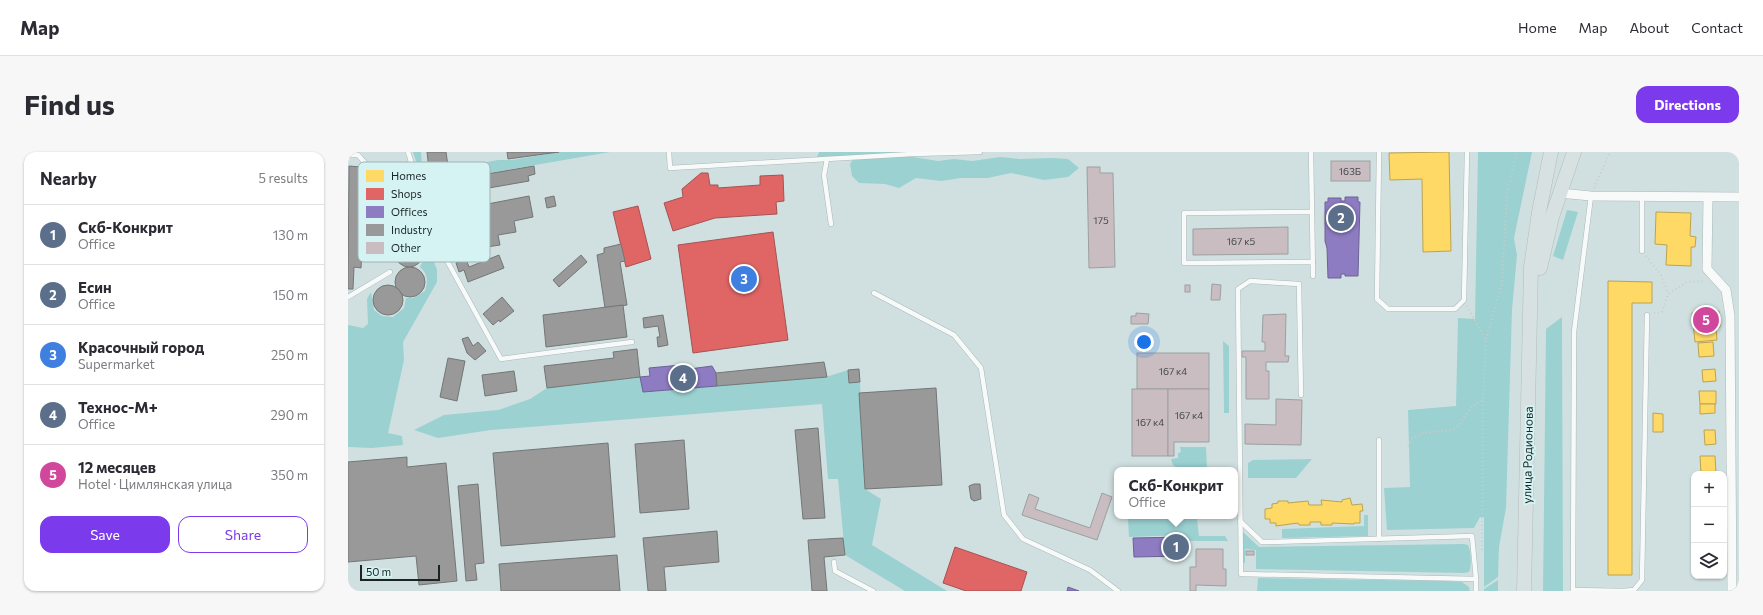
<!DOCTYPE html>
<meta charset="utf-8">
<style>
body{margin:0;font-family:Commissioner,sans-serif;background:#f7f7f7;color:#2b2b33}
.controls{position:absolute;right:12px;bottom:12px;display:grid;overflow:hidden;border-radius:8px;box-shadow:0 1px 3px #0004}
.controls button{width:36px;height:36px;display:grid;place-items:center;padding:0;border:0;border-bottom:1px solid #e1e1e2;background:#fff;color:#2b2b33;font:20px sans-serif}
.scale{position:absolute;left:12px;bottom:10px;width:80px;box-sizing:border-box;padding-left:4px;border:2px solid #192424;border-top:0;font-size:11px;line-height:14px;white-space:nowrap;color:#192424;-webkit-text-stroke:3px #d6f3f4;paint-order:stroke}
.you{position:absolute;left:796px;top:190px;width:14px;height:14px;margin:-10px;border:3px solid #fff;border-radius:50%;background:#1a73e8;box-shadow:0 0 0 6px #1a73e833}
.badge{display:grid;place-items:center;width:26px;height:26px;border-radius:50%;background:#7c3aed;color:#fff;font-size:13px;font-weight:700}
.pin{position:absolute;translate:-50% -50%;border:2px solid #fff;box-shadow:0 1px 4px #0006}
.popup{position:absolute;left:766px;top:315px;width:124px;height:52px;box-sizing:border-box;display:grid;place-content:center;border-radius:8px;background:#fff;filter:drop-shadow(0 1px 3px #0005);font-size:13px;white-space:nowrap;color:#7c7c81}
.popup b{font-size:15px;color:#2b2b33}
.popup::after{content:'';position:absolute;left:50%;top:100%;margin-left:-8px;border:8px solid transparent;border-top-color:#fff}
.list{margin:0;padding:0;list-style:none}
h2{display:flex;justify-content:space-between;align-items:center;height:52px;margin:0;padding:0 16px;font-size:17px}
h2 small{font-size:13px;font-weight:400;color:#7c7c81}
.list li{display:grid;grid-template-columns:26px 1fr auto;gap:12px;align-items:center;box-sizing:border-box;height:60px;padding:0 16px;border-top:1px solid #e1e1e2}
.list b{display:block;font-size:15px;white-space:nowrap}
.list p{margin:0;font-size:13px;white-space:nowrap;color:#7c7c81}
.list em{font-size:13px;font-style:normal;color:#7c7c81}
.actions{display:flex;gap:8px;padding:12px 16px}
.actions a{flex:1;padding:9px 0;border:1px solid #7c3aed;border-radius:12px;text-align:center;font-size:14px;color:#7c3aed}
.actions .main{background:#7c3aed;color:#fff}
.icon{flex:none;width:22px;height:22px;fill:none;stroke:currentColor;stroke-width:2;stroke-linecap:round;stroke-linejoin:round}
.map{position:relative;flex:none;width:1391px;height:439px;overflow:hidden;border-radius:12px}
header{display:flex;align-items:center;gap:24px;box-sizing:border-box;height:56px;padding:0 20px;background:#fff;border-bottom:1px solid #e1e1e2}
header strong{font-size:19px}
nav{display:flex;gap:22px;margin-inline-start:auto;font-size:14px}
.intro{display:flex;align-items:center;justify-content:space-between;box-sizing:border-box;height:96px;padding:0 24px}
h1{margin:0;font-size:28px}
.button{padding:10px 18px;border-radius:12px;background:#7c3aed;color:#fff;font-size:14px;font-weight:700}
main{display:flex;gap:24px;padding:0 24px}
aside{flex:1;background:#fff;border-radius:12px;box-shadow:0 1px 3px #0004}
.map>svg:first-child{display:block}
</style>
<header>
<strong>Map</strong>
<nav><a>Home</a><a>Map</a><a>About</a><a>Contact</a></nav>
</header>
<div class="intro"><h1>Find us</h1><a class="button">Directions</a></div>
<main>
<aside>
<h2>Nearby<small>5 results</small></h2>
<ul class="list">
<li><span class="badge" style="background:#5c6f8a">1</span><div><b>Скб-Конкрит</b><p>Office</p></div><em>130 m</em></li>
<li><span class="badge" style="background:#5c6f8a">2</span><div><b>Есин</b><p>Office</p></div><em>150 m</em></li>
<li><span class="badge" style="background:#3f7fe0">3</span><div><b>Красочный город</b><p>Supermarket</p></div><em>250 m</em></li>
<li><span class="badge" style="background:#5c6f8a">4</span><div><b>Технос-М+</b><p>Office</p></div><em>290 m</em></li>
<li><span class="badge" style="background:#d1479c">5</span><div><b>12 месяцев</b><p>Hotel · Цимлянская улица</p></div><em>350 m</em></li>
</ul>
<div class="actions"><a class="main">Save</a><a>Share</a></div>
</aside>
<div class="map">
<svg width="1391" height="439" viewBox="0 0 1391 439">
<rect width="100%" height="100%" fill="#d0e0e0"/>
<g fill="#9cd1d2">
<polygon points="65,0 73,0 74,15 82,27 94,18 150,8 164,8 211,0 262,0 90,30 88,36 84,42 78,39"/>
<polygon points="471,0 598,0 559,4 590,9 606,7 624,9 652,5 672,7 705,6 720,7 731,16 720,25 696,28 663,21 640,26 613,26 593,29 568,26 551,36 537,32 511,31 504,24 502,12 506,6 518,3 469,5"/>
<polygon points="1130,0 1184,0 1166,86 1169,103 1164,158 1158,356 1151,395 1150,425 1136,435 1136,365 1132,365 1126,376 1039,378 1036,336 1062,335 1060,258 1108,254 1110,166 1127,167"/>
<path d="M48 22 83 102 89 118V130L55 190 56 208 40 281 54 284 55 293 24 296 0 295V173L15 176 20 172 19 147 23 140 26 158 34 164 45 165 56 156 58 146H65L77 139C80 129 80 122 72 115L79 101C74 92 72 86 61 83L59 72 55 61 47 53 39 28Z"/>
<polygon points="1219,58 1230,60 1215,108 1205,104"/>
<polygon points="1214,165 1215,439 1195,439 1198,177"/>
<polygon points="875,189 881,194 881,261 876,261"/>
<polygon points="500,218 501,230 512,230 517,337 533,347 524,393 599,439 557,439 497,403 490,327 480,327 474,252 143,278 90,286 66,278 96,263 150,258 182,247 199,236 292,225 295,240 478,225"/>
<polygon points="832,295 858,295 859,317 830,317 825,313 823,307 830,306 830,301 833,300"/>
<polygon points="964,307 948,326 900,326 900,311 905,308"/>
<polygon points="1016,363 1020,363 1020,384 934,386 934,377 1016,374"/>
<polygon points="780,367 849,367 851,384 877,384 880,389 837,389 837,383 781,385"/>
<path d="M895 380 911 395 1116 392 1120 393C1123 399 1124 414 1121 420L1116 421 908 417V398L897 397V411H893Z"/>
<polygon points="910,426 1098,429 1114,430 1121,435 1122,439 909,439"/>
<polygon points="1150,428 1150,439 1136,439 1136,437"/>
</g>
<g fill="#ffd966" stroke="#baa352">
<polygon points="1101,0 1103,99 1075,100 1074,27 1042,28 1041,1"/>
<polygon points="1308,60 1343,61 1342,84 1348,85 1347,95 1343,95 1343,114 1318,113 1319,93 1307,92"/>
<polygon points="1260,129 1304,130 1304,151 1284,151 1284,423 1260,423"/>
<polygon points="1371,159 1372,175 1368,176 1369,188 1347,190 1344,161"/>
<polygon points="1365,190 1366,204 1351,205 1350,191"/>
<polygon points="1367,217 1368,229 1355,230 1354,218"/>
<polygon points="1351,239 1368,239 1368,252 1352,252"/>
<polygon points="1352,252 1367,252 1367,261 1352,262"/>
<polygon points="1305,261 1315,262 1315,280 1305,280"/>
<polygon points="1356,278 1367,278 1368,292 1357,293"/>
<polygon points="1352,304 1367,304 1368,322 1353,322"/>
<polygon points="1002,346 1004,353 1014,352 1015,359 1012,359 1012,371 1006,371 1006,372 984,371 984,373 973,373 973,370 962,370 962,373 951,373 950,371 928,374 928,371 922,371 922,367 917,367 917,357 924,356 924,352 930,351 930,349 940,349 940,351 960,349 961,353 974,353 973,348 994,350 994,348"/>
</g>
<g fill="#e06666" stroke="#a45252">
<polygon points="353,21 360,21 362,33 370,33 370,36 412,33 412,24 435,23 436,49 428,50 429,62 367,66 325,79 316,51 335,45 334,37"/>
<polygon points="290,54 303,107 278,115 265,60"/>
<polygon points="425,80 440,188 345,201 330,93"/>
<polygon points="607,395 679,420 673,439 618,439 595,431"/>
</g>
<g fill="#8e7cc3" stroke="#6b6293">
<polygon points="997,45 1010,45 1010,50 1012,50 1010,124 997,124 997,122 993,122 993,126 980,126 979,96 977,89 977,50 980,50 980,46 993,46 993,49 997,49"/>
<polygon points="333,213 334,218 364,214 368,221 369,234 295,240 292,225 302,224 301,216"/>
<polygon points="836,385 836,404 786,405 785,386"/>
<polygon points="720,435 731,439 719,439"/>
</g>
<g fill="#999" stroke="#737676">
<polygon points="79,0 98,0 100,14 81,17"/>
<polygon points="159,0 211,0 160,7"/>
<polygon points="1,14 13,15 12,37 17,38 13,116 6,115 5,137 0,137"/>
<polygon points="186,14 187,22 180,24 181,29 118,40 116,26"/>
<polygon points="107,30 108,43 98,44 96,31"/>
<polygon points="181,44 185,65 166,69 168,80 150,83 152,93 132,96 124,55"/>
<polygon points="206,44 208,54 199,56 197,46"/>
<polygon points="111,58 117,93 107,95 101,60"/>
<circle cx="44" cy="73" r="14"/>
<circle cx="61" cy="101" r="14"/>
<polygon points="273,92 277,109 272,110 279,153 257,156 249,103 256,101 256,96"/>
<polygon points="151,103 156,116 120,130 116,118 111,120 108,111 118,107 121,115"/>
<polygon points="233,103 239,110 211,135 205,128"/>
<circle cx="62" cy="130" r="15"/>
<circle cx="40" cy="148" r="15"/>
<polygon points="154,145 166,159 152,170 151,168 145,173 135,162"/>
<polygon points="275,153 279,185 198,195 195,163"/>
<polygon points="315,163 320,193 310,195 309,185 312,185 310,174 296,176 295,166"/>
<polygon points="120,185 125,194 130,190 138,199 127,208 119,201 114,187"/>
<polygon points="289,197 292,225 199,236 196,214 266,206 265,200"/>
<polygon points="100,206 117,209 109,249 92,245"/>
<polygon points="476,210 479,225 369,234 368,221"/>
<polygon points="511,217 512,230 501,231 500,218"/>
<polygon points="166,219 169,239 137,244 134,223"/>
<polygon points="588,236 594,333 517,337 511,241"/>
<polygon points="470,276 477,366 455,367 447,278"/>
<polygon points="336,288 341,357 292,361 287,292"/>
<polygon points="260,291 267,385 153,394 145,301"/>
<polygon points="59,305 59,315 98,311 109,429 71,433 68,404 0,410 0,310"/>
<polygon points="130,332 136,411 127,412 129,428 118,429 110,334"/>
<polygon points="626,332 632,332 633,347 626,349 623,347 621,334"/>
<polygon points="369,379 371,410 316,415 318,439 300,439 295,386"/>
<polygon points="495,386 497,403 476,405 479,439 464,439 460,388"/>
<polygon points="269,403 272,439 153,439 151,412"/>
</g>
<g fill="#c9bdc2" stroke="#9c9fa0">
<rect x="983" y="9" width="39" height="20"/>
<polygon points="739,15 752,15 752,21 765,21 767,115 741,116"/>
<polygon points="940,75 940,102 845,103 845,77"/>
<polygon points="864,132 873,133 872,148 863,148"/>
<rect x="837" y="133" width="5" height="7"/>
<polygon points="788,161 801,162 800,172 783,172 783,164 788,164"/>
<polygon points="938,162 937,204 941,204 940,210 918,210 918,219 921,219 921,247 898,247 898,205 894,205 894,199 917,199 917,190 914,190 915,163"/>
<rect x="789" y="201" width="72" height="36"/>
<rect x="784" y="237" width="36" height="67"/>
<polygon points="820,237 861,237 861,290 826,290 826,304 820,304"/>
<polygon points="928,247 954,248 953,293 897,292 897,272 928,273"/>
<polygon points="754,341 764,345 749,388 674,363 681,342 691,346 687,357 742,376"/>
<polygon points="848,397 875,397 875,417 878,417 878,434 848,433 848,439 842,439 842,415 848,415"/>
<rect x="898" y="399" width="8" height="4"/>
</g>
<g fill="none" stroke-linecap="round" stroke-linejoin="round">
<defs>
<g id="service">
<polyline points="60,0 92,96 153,207 284,190"/>
<polyline points="321,0 322,16 564,2 632,0"/>
<polyline points="963,0 965,124"/>
<polyline points="1031,0 1029,147 1040,157 1107,157 1116,148 1119,0"/>
<polyline points="0,3 10,3 32,28 63,10"/>
<polyline points="479,7 476,23 483,72"/>
<polyline points="32,28 39,53"/>
<polyline points="964,60 836,61 836,111 965,110"/>
<polyline points="1294,99 1294,45"/>
<polyline points="526,141 606,183 633,216 656,363 675,387 742,418 770,439"/>
<polyline points="0,145 42,120"/>
<polyline points="953,243 951,132 902,129 890,137 893,422 1128,427 1128,439"/>
<polyline points="892,369 914,390 918,390 1124,384 1128,427"/>
<polyline points="1031,387 1031,288"/>
<polyline points="486,410 487,419 525,439"/>
<polyline points="1225,438 1275,439"/>
<polyline points="1225,439 1226,180 1243,44"/>
<polyline points="1275,439 1286,438 1294,428 1299,163"/>
</g>
<g id="minor">
<polyline points="1211,41 1243,44 1391,45"/>
<polyline points="1360,46 1359,117 1378,138 1382,164 1384,439"/>
</g>
<g id="primary">
<polyline points="1192,116 1204,65 1226,0"/>
<polyline points="1176,439 1183,115 1191,60 1203,0"/>
</g>
</defs>
<use href="#service" stroke="#aab7b7" stroke-width="5.5"/>
<use href="#minor" stroke="#aab7b7" stroke-width="10"/>
<use href="#primary" stroke="#b4bcbc" stroke-width="15"/>
<g stroke="#c8cccc" stroke-width="2" stroke-dasharray="1 3" stroke-linecap="butt">
<polyline points="1246,36 1262,0"/>
<polyline points="1298,104 1313,123 1320,142"/>
<polyline points="1119,154 1138,189 1135,248 1134,399"/>
<polyline points="1306,161 1314,160 1320,142 1339,130 1356,129"/>
<polyline points="1138,187 1154,131 1159,41 1169,0"/>
<polyline points="1060,294 1064,286 1075,281 1104,278 1112,272 1122,256 1135,248"/>
</g>
<use href="#service" stroke="#f8fafa" stroke-width="4.5"/>
<use href="#minor" stroke="#f8fafa" stroke-width="9"/>
<use href="#primary" stroke="#d7e1e1" stroke-width="14"/>
</g>
<g text-anchor="middle" dominant-baseline="central" stroke-width="4" stroke-linejoin="round" paint-order="stroke">
<g font-size="10" fill="#454a4c">
<text x="1002" y="19">163Б</text>
<text x="753" y="68">175</text>
<text x="893" y="89">167 к5</text>
<text x="825" y="219">167 к4</text>
<text x="841" y="263">167 к4</text>
<text x="802" y="270">167 к4</text>
</g>
<g font-size="12" fill="#192424" stroke="#d6f3f4">
<text transform="translate(1179 303) rotate(-89)">улица Родионова</text>
</g>
</g>
<rect x="10" y="10" width="132" height="100" rx="6" fill="#d6f3f4" stroke="#9db5b6" stroke-width="1"/>
<rect x="18" y="18" width="18" height="12" fill="#ffd966"/>
<rect x="18" y="36" width="18" height="12" fill="#e06666"/>
<rect x="18" y="54" width="18" height="12" fill="#8e7cc3"/>
<rect x="18" y="72" width="18" height="12" fill="#999"/>
<rect x="18" y="90" width="18" height="12" fill="#c9bdc2"/>
<g font-size="11" fill="#192424">
<text x="43" y="28">Homes</text>
<text x="43" y="46">Shops</text>
<text x="43" y="64">Offices</text>
<text x="43" y="82">Industry</text>
<text x="43" y="100">Other</text>
</g>
</svg>
<div class="controls">
<button>+</button>
<button>−</button>
<button><svg class="icon" aria-label="layers" viewBox="0 0 24 24"><path d="M12 4l9 5-9 5-9-5zM3 14l9 5 9-5"/></svg></button>
</div>
<div class="scale">50 m</div>
<div class="you"></div>
<div class="pin badge" style="left:828px;top:395px;background:#5c6f8a">1</div>
<div class="popup"><b>Скб-Конкрит</b>Office</div>
<div class="pin badge" style="left:993px;top:66px;background:#5c6f8a">2</div>
<div class="pin badge" style="left:396px;top:127px;background:#3f7fe0">3</div>
<div class="pin badge" style="left:335px;top:226px;background:#5c6f8a">4</div>
<div class="pin badge" style="left:1358px;top:168px;background:#d1479c">5</div>
</div>
</main>
